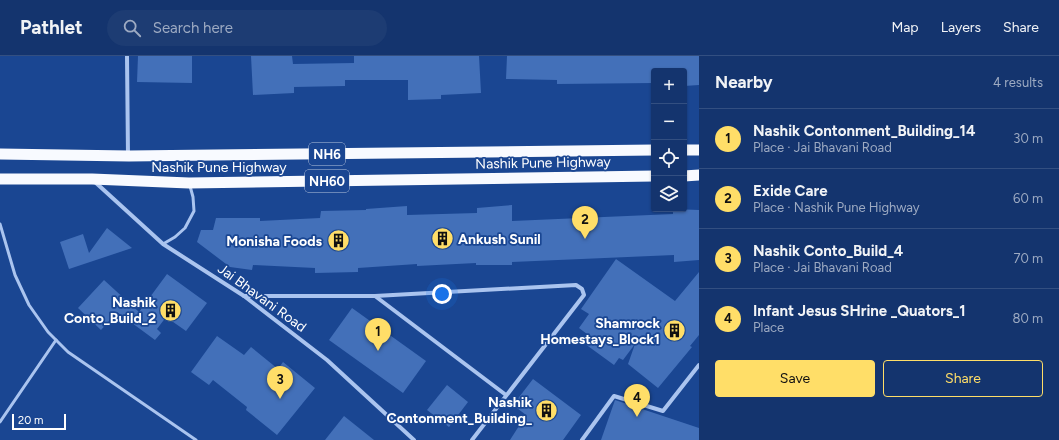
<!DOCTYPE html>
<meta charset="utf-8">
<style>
body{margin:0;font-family:Figtree,sans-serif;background:#1d3c73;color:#f1f3f6}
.controls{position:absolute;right:12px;top:12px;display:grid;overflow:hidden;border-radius:4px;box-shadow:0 1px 3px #0004}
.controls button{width:36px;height:36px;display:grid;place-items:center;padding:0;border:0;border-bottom:1px solid #334f81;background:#14346e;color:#f1f3f6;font:20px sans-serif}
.scale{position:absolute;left:12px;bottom:10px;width:54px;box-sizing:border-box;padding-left:4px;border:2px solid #fff;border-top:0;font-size:11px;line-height:14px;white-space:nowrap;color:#fff;-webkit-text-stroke:3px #1a4692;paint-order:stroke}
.you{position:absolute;left:442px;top:238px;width:14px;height:14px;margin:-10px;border:3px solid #fff;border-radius:50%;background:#1a73e8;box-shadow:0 0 0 6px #1a73e833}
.badge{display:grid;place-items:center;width:26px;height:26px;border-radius:50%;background:#ffde68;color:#111;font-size:13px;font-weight:700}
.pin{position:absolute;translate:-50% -33px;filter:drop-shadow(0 1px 2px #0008)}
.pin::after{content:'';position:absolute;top:21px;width:14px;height:12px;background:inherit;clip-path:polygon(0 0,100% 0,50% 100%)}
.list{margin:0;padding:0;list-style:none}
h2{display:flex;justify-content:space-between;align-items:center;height:52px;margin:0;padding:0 16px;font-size:17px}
h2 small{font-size:13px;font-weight:400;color:#9daac2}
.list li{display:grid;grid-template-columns:26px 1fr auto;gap:12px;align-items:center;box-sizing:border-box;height:60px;padding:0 16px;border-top:1px solid #334f81}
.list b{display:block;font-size:15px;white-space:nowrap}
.list p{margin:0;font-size:13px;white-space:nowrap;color:#9daac2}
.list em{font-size:13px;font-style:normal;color:#9daac2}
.actions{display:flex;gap:8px;padding:12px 16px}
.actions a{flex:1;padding:9px 0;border:1px solid #ffde68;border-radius:4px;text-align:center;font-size:14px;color:#ffde68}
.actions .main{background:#ffde68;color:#111}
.icon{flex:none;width:22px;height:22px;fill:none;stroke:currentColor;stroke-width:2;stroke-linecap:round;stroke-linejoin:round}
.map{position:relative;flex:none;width:699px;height:384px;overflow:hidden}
header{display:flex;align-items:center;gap:24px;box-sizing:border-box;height:56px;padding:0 20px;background:#14346e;border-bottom:1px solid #334f81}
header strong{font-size:19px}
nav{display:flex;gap:22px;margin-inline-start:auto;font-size:14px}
.search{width:280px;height:36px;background:#1d3c73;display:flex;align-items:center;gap:10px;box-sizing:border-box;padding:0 14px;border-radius:22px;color:#9daac2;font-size:15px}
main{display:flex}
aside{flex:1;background:#14346e}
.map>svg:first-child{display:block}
</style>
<header>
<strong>Pathlet</strong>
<div class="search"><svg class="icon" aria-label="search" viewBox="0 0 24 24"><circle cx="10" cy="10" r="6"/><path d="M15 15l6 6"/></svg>Search here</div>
<nav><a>Map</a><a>Layers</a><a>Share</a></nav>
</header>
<main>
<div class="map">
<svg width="699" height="384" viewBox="0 0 699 384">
<rect width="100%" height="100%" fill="#1a4692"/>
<g fill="#4370b9">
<polygon points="138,0 192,0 192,27 137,26"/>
<polygon points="251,0 292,0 293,8 354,7 354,0 479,0 481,37 441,39 441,43 408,44 408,24 345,24 345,30 294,31 294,37 253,39"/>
<polygon points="507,0 699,0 699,29 684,30 684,15 654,15 654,27 557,28 557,24 506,23"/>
<polygon points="512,149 512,165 673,158 673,153 699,154 699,204 674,206 674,199 512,206 512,209 476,209 476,207 417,210 417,208 358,212 358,216 315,217 315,212 253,209 252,214 230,211 197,186 201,174 213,174 216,162 260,162 260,165 320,162 321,155 366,154 366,153 407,150 407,159 477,157 477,152"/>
<polygon points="107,172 132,192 69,213 60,186 83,178 89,197"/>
<polygon points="616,203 675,245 699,216 699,279 690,290 692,291 658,332 628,308 635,288 623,304 619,302 614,309 581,285 587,278 579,272 589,258 581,253"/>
<polygon points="167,218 207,247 186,275 166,261 157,273 161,277 155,284 117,256 101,274 78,252 104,224 139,256"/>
<polygon points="352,252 426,305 403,337 329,284"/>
<polygon points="217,280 244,299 251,291 278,313 283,306 315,332 277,379 246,354 247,351 213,324 209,329 191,316"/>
<polygon points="533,323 581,359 563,384 510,384 526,359 513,349"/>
<polygon points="447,329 468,346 449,371 427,354"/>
<polygon points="615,344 699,372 699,384 601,384"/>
<polygon points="344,360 374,384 325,384"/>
</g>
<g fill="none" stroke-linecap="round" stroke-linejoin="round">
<g stroke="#aac4ef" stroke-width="3">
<polyline points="0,168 15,219 29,249 48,276 68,296 196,384"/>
<polyline points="163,188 175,181 185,172 194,155 193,141 190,130"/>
<polyline points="0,366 56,284"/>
</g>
<g stroke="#aac4ef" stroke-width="4">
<polyline points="127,0 128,100"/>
<polyline points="95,126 163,188 244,240 327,304 414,384"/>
<polyline points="244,240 375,240 506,339"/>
<polyline points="375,240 576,229 582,233 584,239 472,384"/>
<polyline points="582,384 614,340 663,355 699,309"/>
</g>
<g stroke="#f8faff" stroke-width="11">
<polyline points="684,94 699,94"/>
<polyline points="0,98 129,100 654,94"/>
<polyline points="684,120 699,119"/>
<polyline points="0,123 92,123 189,127 654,120"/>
</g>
</g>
<defs>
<symbol id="building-disc" viewBox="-11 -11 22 22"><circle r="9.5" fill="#ffde68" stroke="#1a4692"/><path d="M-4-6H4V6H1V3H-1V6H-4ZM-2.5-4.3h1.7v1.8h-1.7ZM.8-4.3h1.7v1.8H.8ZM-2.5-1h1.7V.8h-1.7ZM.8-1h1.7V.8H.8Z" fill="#111"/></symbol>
</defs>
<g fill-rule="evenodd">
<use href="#building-disc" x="430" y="170" width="25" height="25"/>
<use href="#building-disc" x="326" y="172" width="25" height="25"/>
<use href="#building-disc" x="158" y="242" width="25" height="25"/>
<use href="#building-disc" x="662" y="262" width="25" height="25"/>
<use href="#building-disc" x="534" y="342" width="25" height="25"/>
</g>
<g text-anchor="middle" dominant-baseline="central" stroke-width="3.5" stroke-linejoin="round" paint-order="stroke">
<g fill="#1a4692" stroke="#bac8de" stroke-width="1">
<rect x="309" y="87" width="36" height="22" rx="3"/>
<rect x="305" y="114" width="44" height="22" rx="3"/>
</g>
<g font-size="13" font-weight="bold" fill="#fff">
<text x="327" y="98">NH6</text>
<text x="327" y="125">NH60</text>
</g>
<g font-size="14" fill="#fff" stroke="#1a4692">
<text transform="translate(543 107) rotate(-1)">Nashik Pune Highway</text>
<text x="219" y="111">Nashik Pune Highway</text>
<text transform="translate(262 242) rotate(36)">Jai Bhavani Road</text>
</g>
<g font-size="14" font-weight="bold" fill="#fff" stroke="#1a4692" text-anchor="end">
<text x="458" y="183" text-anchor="start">Ankush Sunil</text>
<text x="322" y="185">Monisha Foods</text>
<text x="156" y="246">Nashik<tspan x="156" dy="16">Conto_Build_2</tspan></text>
<text x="660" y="267">Shamrock<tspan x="660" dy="16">Homestays_Block1</tspan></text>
<text x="532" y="346">Nashik<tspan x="532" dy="16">Contonment_Building_</tspan></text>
</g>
</g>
</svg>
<div class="controls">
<button>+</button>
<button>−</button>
<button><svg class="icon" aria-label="locate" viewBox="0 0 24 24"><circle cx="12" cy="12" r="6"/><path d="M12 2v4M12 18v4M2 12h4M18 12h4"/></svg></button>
<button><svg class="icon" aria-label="layers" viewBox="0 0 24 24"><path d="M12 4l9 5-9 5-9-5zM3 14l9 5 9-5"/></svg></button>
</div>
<div class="scale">20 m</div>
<div class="you"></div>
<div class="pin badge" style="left:378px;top:295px">1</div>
<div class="pin badge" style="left:585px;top:183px">2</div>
<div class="pin badge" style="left:280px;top:343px">3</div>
<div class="pin badge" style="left:637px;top:361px">4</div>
</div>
<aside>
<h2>Nearby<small>4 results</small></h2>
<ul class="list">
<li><span class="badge">1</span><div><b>Nashik Contonment_Building_14</b><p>Place · Jai Bhavani Road</p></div><em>30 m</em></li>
<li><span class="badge">2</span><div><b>Exide Care</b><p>Place · Nashik Pune Highway</p></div><em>60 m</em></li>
<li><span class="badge">3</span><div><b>Nashik Conto_Build_4</b><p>Place · Jai Bhavani Road</p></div><em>70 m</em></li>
<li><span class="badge">4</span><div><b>Infant Jesus SHrine _Quators_1</b><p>Place</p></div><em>80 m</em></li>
</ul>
<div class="actions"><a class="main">Save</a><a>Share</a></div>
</aside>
</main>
